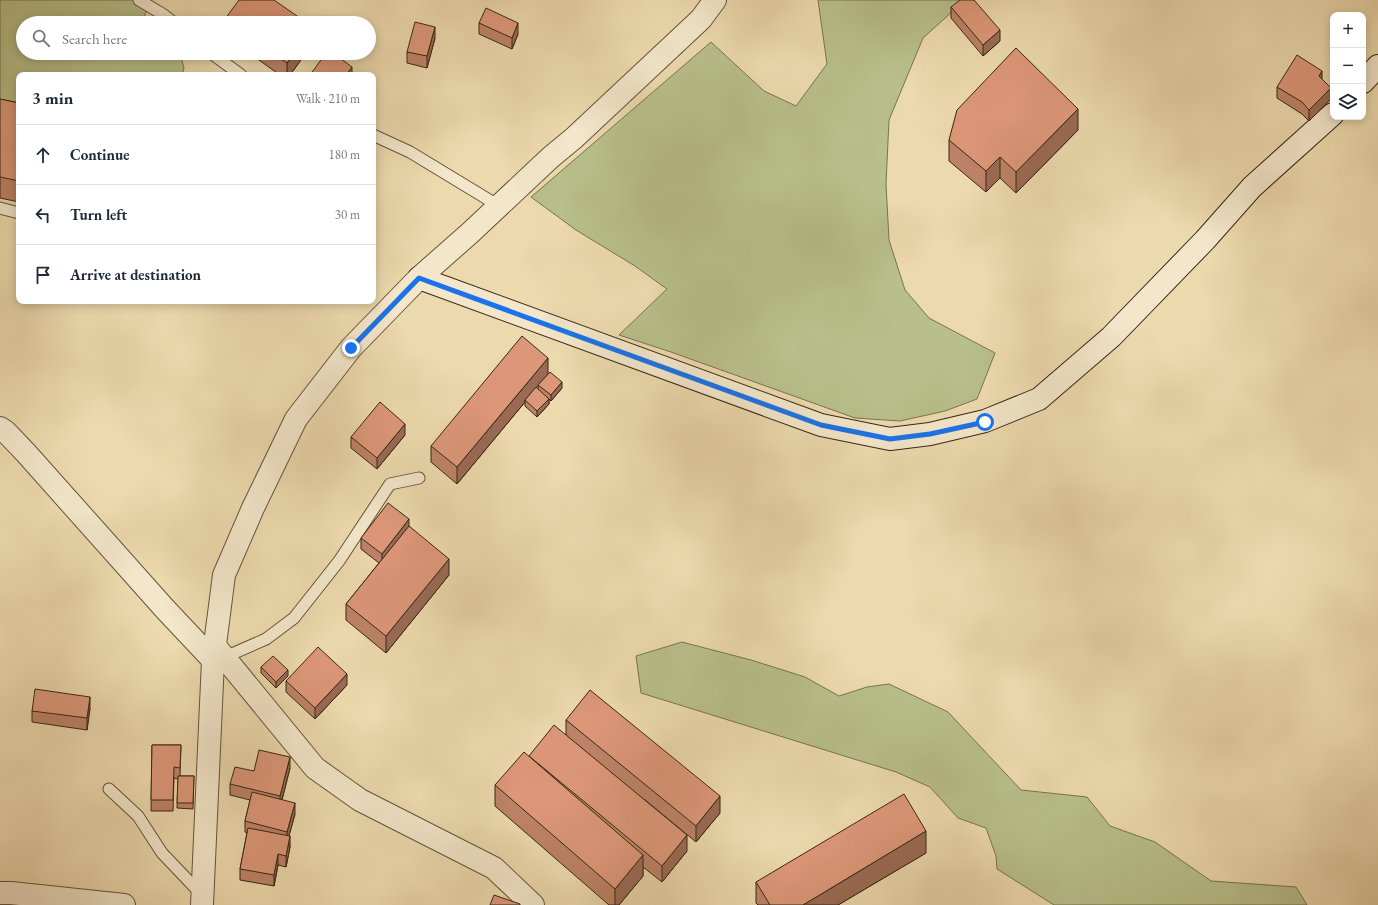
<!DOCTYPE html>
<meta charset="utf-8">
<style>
body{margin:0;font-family:"EB Garamond",serif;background:#f6f6f7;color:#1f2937}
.controls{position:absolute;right:12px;top:12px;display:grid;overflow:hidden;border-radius:8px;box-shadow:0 2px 10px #0003}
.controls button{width:36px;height:36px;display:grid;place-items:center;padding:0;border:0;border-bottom:1px solid #e0e1e3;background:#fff;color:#1f2937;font:20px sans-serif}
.stop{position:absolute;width:12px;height:12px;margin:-9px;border:3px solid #1a73e8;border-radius:50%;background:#fff}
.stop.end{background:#1a73e8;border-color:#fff;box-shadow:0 1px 4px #0008}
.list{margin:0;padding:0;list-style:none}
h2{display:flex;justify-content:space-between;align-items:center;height:52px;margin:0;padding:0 16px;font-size:17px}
h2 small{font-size:13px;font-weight:400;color:#747a83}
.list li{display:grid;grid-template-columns:26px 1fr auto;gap:12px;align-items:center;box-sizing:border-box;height:60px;padding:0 16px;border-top:1px solid #e0e1e3}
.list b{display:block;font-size:15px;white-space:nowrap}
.list em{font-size:13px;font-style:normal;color:#747a83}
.icon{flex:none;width:22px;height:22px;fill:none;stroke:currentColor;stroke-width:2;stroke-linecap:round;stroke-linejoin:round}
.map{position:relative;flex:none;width:1378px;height:905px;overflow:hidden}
.search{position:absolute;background:#fff;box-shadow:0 2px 10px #0003;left:16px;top:16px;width:360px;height:44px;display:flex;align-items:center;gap:10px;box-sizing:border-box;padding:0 14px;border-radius:22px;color:#747a83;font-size:15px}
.panel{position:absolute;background:#fff;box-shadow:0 2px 10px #0003;left:16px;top:72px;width:360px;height:232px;border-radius:8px}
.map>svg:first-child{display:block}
</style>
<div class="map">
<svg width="1378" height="905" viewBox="0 0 1378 905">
<rect width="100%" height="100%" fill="#ecd9ad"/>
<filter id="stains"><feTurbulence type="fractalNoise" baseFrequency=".005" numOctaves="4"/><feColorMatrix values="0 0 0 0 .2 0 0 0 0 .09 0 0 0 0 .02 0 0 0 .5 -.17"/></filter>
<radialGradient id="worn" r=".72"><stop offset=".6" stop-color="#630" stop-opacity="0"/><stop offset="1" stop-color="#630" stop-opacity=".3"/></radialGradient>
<g fill="#b8bf8a" stroke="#77744f">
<polygon points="0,0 150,0 144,18 151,23 23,23 23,53 180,53 184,68 182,75 19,75 19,115 0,111"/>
<polygon points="818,0 963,0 963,2 923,38 889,120 886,184 889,240 905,290 929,318 995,353 977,399 945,411 900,421 855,418 671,352 619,335 667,289 635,266 576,230 531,197 711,42 764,91 796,106 827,64"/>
<polygon points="682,642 751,660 805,677 839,696 867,687 889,684 948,712 1021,790 1087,797 1110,826 1155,842 1211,881 1296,887 1307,905 1054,905 997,869 996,856 986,828 958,818 930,787 896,772 641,693 636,656"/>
</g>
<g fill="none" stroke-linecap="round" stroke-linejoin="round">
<defs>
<g id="lane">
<polyline points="139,0 164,15 174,23"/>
<polyline points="211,53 241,75"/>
<polyline points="373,135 410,152 499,206"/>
<polyline points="0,208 19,213"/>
<polyline points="225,657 266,639 294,618 339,561 390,484 419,478"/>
<polyline points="109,789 138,816 162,853 202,895"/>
</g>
<g id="street">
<polyline points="0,428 6,432 26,453 165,609 213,660"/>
<polyline points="215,646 315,768 360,800 494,868 533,905"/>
<polyline points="0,893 11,893 124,905"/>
<polyline points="202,905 213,660 224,575 253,508 296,419 351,348 419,278 470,233 551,157 574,138 701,19 715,0"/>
</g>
<g id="secondary">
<polyline points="1363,82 1378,66"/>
<polyline points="419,278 821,425 890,439 930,434 985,421 1039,399 1111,337 1205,240 1252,187 1333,114"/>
</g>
</defs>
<use href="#lane" stroke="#64543a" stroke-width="13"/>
<use href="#street" stroke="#64543a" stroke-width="24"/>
<use href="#secondary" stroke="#362814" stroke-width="24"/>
<use href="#lane" stroke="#f3e6ca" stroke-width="11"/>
<use href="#street" stroke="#f3e6ca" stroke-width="22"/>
<use href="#secondary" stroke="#f3e6ca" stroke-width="22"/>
</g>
<g fill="#bd8267" stroke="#362814" fill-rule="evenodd">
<polygon points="951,7 1000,41 983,56 951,18"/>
<polygon points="225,19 307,23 225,23"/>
<polygon points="479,23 518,34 512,49 479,34"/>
<polygon points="435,38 427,68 407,63 407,52"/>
<polygon points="249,53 306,53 290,75 280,75"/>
<polygon points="1322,79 1331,99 1309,121 1302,114 1277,98 1277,87"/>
<polygon points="0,99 19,103 19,202 0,198"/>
<polygon points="1078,130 1016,193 1000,178 986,192 949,161 949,140"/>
<path d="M548 374 542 381 562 388 551 401 549 399V404L537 417 525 406V402L457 484 431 462V446ZM538 385V390L536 388Z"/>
<polygon points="405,435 377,469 351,448 351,437"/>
<polygon points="409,526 449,575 386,653 346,620 346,604 379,563 361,549 361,538"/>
<polygon points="261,667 288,676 276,688 261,673"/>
<polygon points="286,681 347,685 315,719 286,692"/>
<polygon points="90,708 87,730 32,722 32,711"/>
<polygon points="566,720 720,813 696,842 644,799 687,851 662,882 643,867 643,876 619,905 609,905 495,806 495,785 529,756 566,735"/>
<polygon points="152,745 181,745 180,776 194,776 193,809 177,808 178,779 174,778 173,811 151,811"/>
<polygon points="290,768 282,800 295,814 289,835 290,847 286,867 278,865 274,886 240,880 240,869 247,833 245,832 245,821 250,800 230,795 230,784 254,771"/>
<polygon points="926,853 838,905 758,905 756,903 756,882"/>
</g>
<g fill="#9a6a54" stroke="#362814">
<polygon points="518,23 518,34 512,49 512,38"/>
<polygon points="435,27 435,38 427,68 427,56"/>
<polygon points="1000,30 1000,41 983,56 983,45"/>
<polygon points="294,53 306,53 290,75 287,75 287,63"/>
<polygon points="352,67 352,75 346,75"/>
<polygon points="1322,71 1322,82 1319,76"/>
<polygon points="1331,88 1331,99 1309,121 1309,110"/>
<polygon points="1078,109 1078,130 1016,193 1016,172"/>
<polygon points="1000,157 1000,178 986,192 986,171"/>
<polygon points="548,358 548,374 525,401 525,400 525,402 457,484 457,467"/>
<polygon points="562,382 562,388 551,401 551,395"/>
<polygon points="549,399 549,404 537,417 537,411"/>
<polygon points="405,424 405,435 377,469 377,458"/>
<polygon points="409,519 409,530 382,566 382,554"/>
<polygon points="449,559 449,575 386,653 386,636"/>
<polygon points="288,670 288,676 276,688 276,682"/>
<polygon points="347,674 347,685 315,719 315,708"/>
<polygon points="90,697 90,708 87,730 87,718"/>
<polygon points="290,757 290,768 280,807 280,796"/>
<polygon points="720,796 720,813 696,842 696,826"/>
<polygon points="295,803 295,814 287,843 287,832"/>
<polygon points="926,831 926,853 838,905 803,905"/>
<polygon points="687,835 687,851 662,882 662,866"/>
<polygon points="290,836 290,847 286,867 286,856"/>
<polygon points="278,854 278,865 274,886 274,875"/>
<polygon points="643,855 643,876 619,905 615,905 615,889"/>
</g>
<g fill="#dc9778" stroke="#362814">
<polygon points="239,0 274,0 307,23 230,23 225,19"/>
<polygon points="960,0 974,0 1000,30 983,45 951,7"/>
<polygon points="486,8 518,23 512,38 479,23"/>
<polygon points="415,22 435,27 427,56 407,52"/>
<polygon points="1016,48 1078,109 1016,172 1000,157 986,171 949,140 957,110"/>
<polygon points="272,53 294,53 287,63"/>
<polygon points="326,53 333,53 352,67 346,75 310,75"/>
<polygon points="1297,55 1322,71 1319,76 1331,88 1309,110 1302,102 1277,87"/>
<polygon points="0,99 19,103 19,181 0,177"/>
<polygon points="522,336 548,358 457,467 431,446"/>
<polygon points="550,372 562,382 551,395 538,385"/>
<polygon points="536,387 549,399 537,411 525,400"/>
<polygon points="380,402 405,424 377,458 351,437"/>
<polygon points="388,503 409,519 382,554 361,538"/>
<polygon points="409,526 449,559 386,636 346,604"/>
<polygon points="318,647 347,674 315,708 286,681"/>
<polygon points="273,656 288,670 276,682 261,667"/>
<polygon points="35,689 90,697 87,718 32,711"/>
<polygon points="590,690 720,796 696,826 566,720"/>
<polygon points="554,725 687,835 662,866 529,756"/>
<polygon points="152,745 181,745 180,768 174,767 173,800 151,800"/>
<polygon points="259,750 290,757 280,796 230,784 235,767 254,771"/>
<polygon points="524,752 643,855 615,889 495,785"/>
<polygon points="178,776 194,776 193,803 177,803"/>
<polygon points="252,792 295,803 287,832 245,821"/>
<polygon points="904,794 926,831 803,905 770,905 756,882"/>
<polygon points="248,828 290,836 286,856 278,854 274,875 240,869"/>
<polygon points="494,895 520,904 520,905 490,905"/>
</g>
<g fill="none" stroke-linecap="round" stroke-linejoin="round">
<polyline stroke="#1a73e8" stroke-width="5" points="351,348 419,278 821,425 890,439 930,434 985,422"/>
</g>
<rect width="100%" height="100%" filter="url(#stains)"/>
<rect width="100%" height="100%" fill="url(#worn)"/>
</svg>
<div class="controls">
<button>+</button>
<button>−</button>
<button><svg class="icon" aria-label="layers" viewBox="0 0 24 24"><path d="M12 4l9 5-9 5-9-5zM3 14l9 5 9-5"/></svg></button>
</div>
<div class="stop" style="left:985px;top:422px"></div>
<div class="stop end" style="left:351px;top:348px"></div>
<div class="search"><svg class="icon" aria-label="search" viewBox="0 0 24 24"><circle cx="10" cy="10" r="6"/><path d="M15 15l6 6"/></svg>Search here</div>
<section class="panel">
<h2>3 min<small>Walk · 210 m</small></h2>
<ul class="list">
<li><svg class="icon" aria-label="ahead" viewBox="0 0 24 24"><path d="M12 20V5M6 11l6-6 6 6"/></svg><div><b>Continue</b></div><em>180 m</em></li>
<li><svg class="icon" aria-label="left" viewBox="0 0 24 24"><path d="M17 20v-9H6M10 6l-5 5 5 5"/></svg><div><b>Turn left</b></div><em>30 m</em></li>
<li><svg class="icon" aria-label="arrive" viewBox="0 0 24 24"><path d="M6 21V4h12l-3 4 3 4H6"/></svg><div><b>Arrive at destination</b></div></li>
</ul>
</section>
</div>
